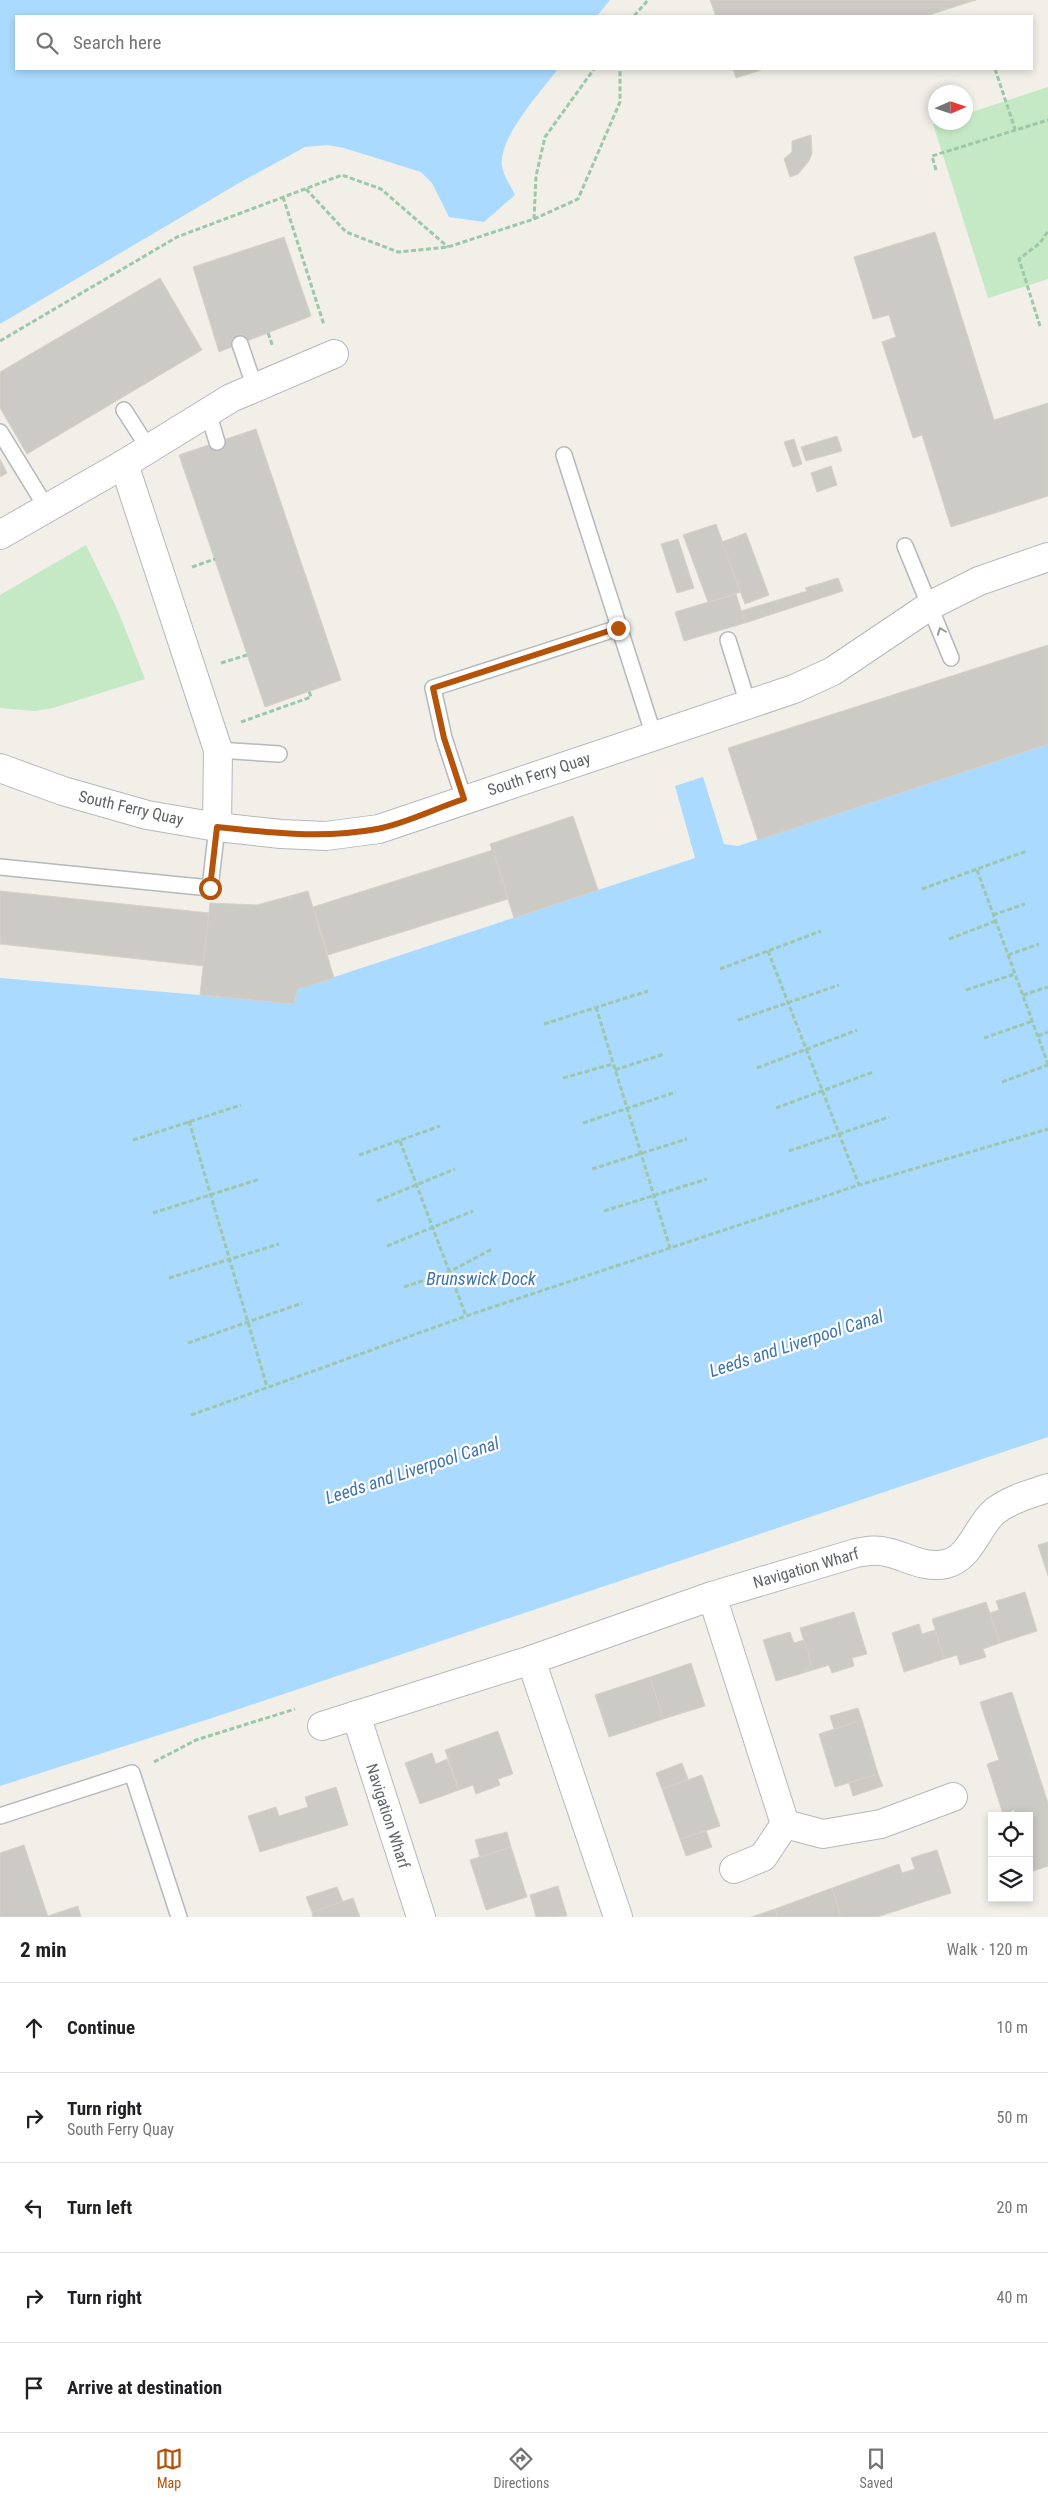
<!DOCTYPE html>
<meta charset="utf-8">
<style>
body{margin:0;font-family:"Roboto Condensed",sans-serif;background:#f2f2f2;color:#202124}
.controls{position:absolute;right:15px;bottom:15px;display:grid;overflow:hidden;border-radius:0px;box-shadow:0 2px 8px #0003}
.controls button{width:45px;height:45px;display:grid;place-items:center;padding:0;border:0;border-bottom:1px solid #e0e0e0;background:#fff;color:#202124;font:25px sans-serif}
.compass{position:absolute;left:928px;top:85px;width:45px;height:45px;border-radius:50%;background:#fff;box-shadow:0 2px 8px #0003;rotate:87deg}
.stop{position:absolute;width:15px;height:15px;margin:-11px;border:4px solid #b45309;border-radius:50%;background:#fff}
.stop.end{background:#b45309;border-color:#fff;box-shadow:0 1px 5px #0008}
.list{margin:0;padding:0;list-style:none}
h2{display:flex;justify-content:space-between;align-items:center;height:65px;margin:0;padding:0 20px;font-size:21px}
h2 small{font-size:16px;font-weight:400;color:#757577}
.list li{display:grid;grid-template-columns:32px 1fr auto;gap:15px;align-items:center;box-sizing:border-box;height:90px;padding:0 20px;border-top:1px solid #e0e0e0}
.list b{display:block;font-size:19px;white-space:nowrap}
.list p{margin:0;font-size:16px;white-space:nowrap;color:#757577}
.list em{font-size:16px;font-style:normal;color:#757577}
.icon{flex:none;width:28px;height:28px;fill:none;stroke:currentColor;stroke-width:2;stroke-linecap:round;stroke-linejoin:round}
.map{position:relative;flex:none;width:1048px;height:1917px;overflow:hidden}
.search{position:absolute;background:#fff;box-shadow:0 2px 8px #0003;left:15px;right:15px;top:15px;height:55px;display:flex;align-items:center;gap:12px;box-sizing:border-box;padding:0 18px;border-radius:0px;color:#757577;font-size:19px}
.sheet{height:515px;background:#fff}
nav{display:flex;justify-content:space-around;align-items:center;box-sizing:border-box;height:70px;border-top:1px solid #e0e0e0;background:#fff;font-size:14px;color:#757577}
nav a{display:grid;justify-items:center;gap:2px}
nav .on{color:#b45309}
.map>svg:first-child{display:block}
</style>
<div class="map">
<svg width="1048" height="1917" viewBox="0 0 1048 1917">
<rect width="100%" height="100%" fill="#f1efe8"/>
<g fill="#c5e8c5">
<polygon points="1048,87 1048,279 988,298 933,124 966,122 966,114"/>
<polygon points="86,545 118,611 145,679 53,708 34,711 0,708 0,595"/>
</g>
<g fill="#aadaff">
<path d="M0 0H610L597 16H16V69H558C542 90 498 138 502 166 503 175 511 186 515 195L484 222 449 217 432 183 421 172 344 148 327 145 305 147 239 183 0 324Z"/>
<polygon points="1048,744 1048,1437 215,1717 0,1786 0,978 294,1003 298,989 695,858 675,786 703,777 724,844 738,846"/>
</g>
<g fill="#cccac5" stroke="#d6d1c6">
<polygon points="710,0 976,0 926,16 716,16"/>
<polygon points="733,69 764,69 736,78"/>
<polygon points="811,135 812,153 809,161 798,174 790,177 784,159 792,152 792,141"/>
<polygon points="935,232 994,420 1048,403 1048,496 951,527 922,435 913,438 882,342 896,337 889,315 873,319 854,257"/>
<polygon points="284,237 311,316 219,352 193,267"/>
<polygon points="160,278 202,350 27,454 0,408 0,372"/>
<polygon points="256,429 341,680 265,707 179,455"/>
<polygon points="837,436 842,451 806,461 801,447"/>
<polygon points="794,439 802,464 793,467 784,442"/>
<polygon points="0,459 7,473 0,477"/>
<polygon points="831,466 837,485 817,492 811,473"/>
<polygon points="716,524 741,592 708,602 683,535"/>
<polygon points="746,533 769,595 745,604 722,542"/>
<polygon points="678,539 694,588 677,593 661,544"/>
<polygon points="838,578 843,591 745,623 741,611 807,591 805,588"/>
<polygon points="736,594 745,623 684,641 675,612"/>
<polygon points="1048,645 1048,744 758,840 728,748"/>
<polygon points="573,816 598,890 514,918 490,844"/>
<polygon points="493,850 508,899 328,955 313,907"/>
<polygon points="0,891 209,913 204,966 0,944"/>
<polygon points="308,891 334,978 298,989 294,1004 200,995 210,903 257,905"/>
<polygon points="1048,1542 1048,1576 1038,1545"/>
<polygon points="1025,1592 1037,1631 1000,1643 990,1613 999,1610 996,1601"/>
<polygon points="986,1602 1000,1643 983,1649 986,1657 960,1665 957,1655 944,1659 932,1619"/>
<polygon points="854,1612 867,1654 852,1658 854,1666 832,1673 829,1665 813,1670 800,1628"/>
<polygon points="919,1624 922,1634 935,1630 944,1659 904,1672 892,1633"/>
<polygon points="790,1632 794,1643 804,1640 813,1670 776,1681 763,1640"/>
<polygon points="691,1663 705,1706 663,1719 650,1677"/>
<polygon points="650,1677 663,1719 609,1737 595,1695"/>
<polygon points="1012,1692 1048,1803 1048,1866 1033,1871 1029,1858 1029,1816 1016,1816 1014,1810 1003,1814 987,1764 999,1760 980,1702"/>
<polygon points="858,1708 862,1720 834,1729 830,1716"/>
<polygon points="862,1720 878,1774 835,1787 819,1734"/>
<polygon points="498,1731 513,1774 498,1779 500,1785 476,1794 473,1785 459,1790 445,1750"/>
<polygon points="432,1753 436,1764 447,1759 459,1790 420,1804 405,1763"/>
<polygon points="682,1763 688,1779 662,1789 656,1773"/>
<polygon points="878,1774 883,1786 853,1796 849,1783"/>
<polygon points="702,1775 720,1826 680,1839 662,1789"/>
<polygon points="336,1787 348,1825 260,1852 248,1816 276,1807 279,1816 308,1807 305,1797"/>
<polygon points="706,1831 712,1847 686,1856 680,1839"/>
<polygon points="507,1832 511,1847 480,1857 475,1840"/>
<polygon points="24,1845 48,1917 0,1917 0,1853"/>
<polygon points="511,1847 527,1897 486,1910 470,1860"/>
<polygon points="937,1850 951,1893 877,1917 841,1917 832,1888 899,1864 902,1873 915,1869 911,1858"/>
<polygon points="558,1886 567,1916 536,1917 530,1895"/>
<polygon points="337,1887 343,1902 312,1912 306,1897"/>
<polygon points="832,1888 841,1917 777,1917 775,1909"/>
<polygon points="353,1898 360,1917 313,1917 312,1912"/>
<polygon points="78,1906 81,1917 48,1917 48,1916"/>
<polygon points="775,1909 777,1917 751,1917"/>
</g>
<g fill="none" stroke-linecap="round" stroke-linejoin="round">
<defs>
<g id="lane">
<polyline points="240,344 255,388"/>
<polyline points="124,410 149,449"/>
<polyline points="208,412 217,442"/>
<polyline points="0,432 46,507"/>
<polyline points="564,455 654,736"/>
<polyline points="905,546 951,658"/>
<polyline points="728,640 748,704"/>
<polyline points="218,750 279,754"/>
<polyline points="464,799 444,738 433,688 618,628"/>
<polyline points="0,867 210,888 217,827"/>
<polyline points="0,1816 132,1773 179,1917"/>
</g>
<g id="street">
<polyline points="124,464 218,750 217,827"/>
<polyline points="0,535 124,464 231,398 334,354"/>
<polyline points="0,768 63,791 147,815 217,827 281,834 326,836 379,829 794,689 833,671 931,605 979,581 1048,557"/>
<polyline points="712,1596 785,1824"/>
<polyline points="531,1660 618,1917"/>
<polyline points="356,1715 421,1917"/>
<path d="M322 1726 531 1660 712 1596 856 1553C867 1551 876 1549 886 1552 907 1556 923 1569 946 1564 971 1558 977 1526 995 1511 1011 1499 1030 1494 1048 1488"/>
<polyline points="785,1824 823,1834 881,1824 953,1797"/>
<polyline points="734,1869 763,1857 785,1824"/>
</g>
</defs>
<use href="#lane" stroke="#b5b8bc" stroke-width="18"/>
<use href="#street" stroke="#b5b8bc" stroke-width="30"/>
<g stroke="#9cc7a9" stroke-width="3" stroke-dasharray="5 2.5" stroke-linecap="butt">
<polyline points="634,16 648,0"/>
<polyline points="995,69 1015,129"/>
<polyline points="936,170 932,156 1048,120"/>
<polyline points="306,189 346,232 398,252 448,247 534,219 578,199 620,102 620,69"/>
<polyline points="283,197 324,325"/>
<polyline points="534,219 536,176 545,137 594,69"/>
<polyline points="1040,326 1019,259 1040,243 1048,231"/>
<polyline points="268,333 273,347"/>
<polyline points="0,341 177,237 342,175 381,189 448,247"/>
<polyline points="192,567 215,559"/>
<polyline points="221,663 247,655"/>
<polyline points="241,722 311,697 309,691"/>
<polyline points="977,870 1048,1064"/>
<polyline points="922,889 1027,851"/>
<polyline points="993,915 1025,904"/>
<polyline points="949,939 996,921"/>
<polyline points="768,951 859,1185"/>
<polyline points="1008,955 1039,944"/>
<polyline points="720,969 821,931"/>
<polyline points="966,990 1015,974"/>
<polyline points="1023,995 1048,987"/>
<polyline points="596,1007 670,1248"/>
<polyline points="738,1020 839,985"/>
<polyline points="544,1024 648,991"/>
<polyline points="1038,1036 1048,1032"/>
<polyline points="984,1038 1033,1021"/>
<polyline points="757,1068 857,1030"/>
<polyline points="615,1070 664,1054"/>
<polyline points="563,1078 613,1064"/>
<polyline points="1002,1082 1048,1065"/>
<polyline points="776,1108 873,1072"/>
<polyline points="189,1121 267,1387"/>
<polyline points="583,1123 676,1092"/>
<polyline points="133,1140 241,1105"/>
<polyline points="400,1141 466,1316 859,1185 1048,1129"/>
<polyline points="789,1151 889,1117"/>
<polyline points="359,1155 440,1126"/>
<polyline points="592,1169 687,1139"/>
<polyline points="377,1201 455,1169"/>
<polyline points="604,1211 707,1179"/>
<polyline points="153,1213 260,1179"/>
<polyline points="387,1246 473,1211"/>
<polyline points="169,1278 279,1244"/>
<polyline points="404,1287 449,1272 492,1249"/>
<polyline points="188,1343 302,1303"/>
<polyline points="191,1415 466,1316"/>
<polyline points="154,1762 196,1740 295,1709"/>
</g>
<use href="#lane" stroke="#fff" stroke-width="15"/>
<use href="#street" stroke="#fff" stroke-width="28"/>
</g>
<defs><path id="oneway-chevron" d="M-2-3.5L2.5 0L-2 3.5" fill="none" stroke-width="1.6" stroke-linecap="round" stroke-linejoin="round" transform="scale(1.25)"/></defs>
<use stroke="#979a9d" href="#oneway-chevron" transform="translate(941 631) rotate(-111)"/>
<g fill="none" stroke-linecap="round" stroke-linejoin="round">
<path stroke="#b45309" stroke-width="6" d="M210 888 217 827C271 833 323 839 377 829 405 824 436 808 464 799L444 738 433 688 618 628"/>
</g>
<g text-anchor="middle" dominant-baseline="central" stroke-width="4.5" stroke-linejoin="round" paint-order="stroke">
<g font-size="16" fill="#5f6368" stroke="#fff">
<text transform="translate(539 774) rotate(-18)">South Ferry Quay</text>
<text transform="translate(131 808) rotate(13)">South Ferry Quay</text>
<text transform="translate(806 1568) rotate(-16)">Navigation Wharf</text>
<text transform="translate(388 1816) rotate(72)">Navigation Wharf</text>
</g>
<g font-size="18" font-style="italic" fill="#4174aa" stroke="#fff">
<text x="481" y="1278">Brunswick Dock</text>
<text transform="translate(796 1343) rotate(-18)">Leeds and Liverpool Canal</text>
<text transform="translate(412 1470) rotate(-18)">Leeds and Liverpool Canal</text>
</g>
</g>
</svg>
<div class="controls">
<button><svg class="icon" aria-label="locate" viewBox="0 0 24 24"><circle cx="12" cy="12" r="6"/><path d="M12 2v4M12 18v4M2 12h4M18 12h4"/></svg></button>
<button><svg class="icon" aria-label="layers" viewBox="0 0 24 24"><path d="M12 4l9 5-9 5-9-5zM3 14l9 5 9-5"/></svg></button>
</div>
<svg class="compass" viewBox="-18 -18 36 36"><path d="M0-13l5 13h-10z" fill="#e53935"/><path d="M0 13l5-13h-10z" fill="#757577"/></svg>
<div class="stop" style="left:210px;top:888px"></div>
<div class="stop end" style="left:618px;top:628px"></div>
<div class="search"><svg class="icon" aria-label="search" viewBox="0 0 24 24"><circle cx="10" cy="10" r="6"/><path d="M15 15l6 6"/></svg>Search here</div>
</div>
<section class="sheet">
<h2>2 min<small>Walk · 120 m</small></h2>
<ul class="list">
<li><svg class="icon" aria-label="ahead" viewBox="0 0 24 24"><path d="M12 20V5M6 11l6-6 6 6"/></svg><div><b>Continue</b></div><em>10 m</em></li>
<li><svg class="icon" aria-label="right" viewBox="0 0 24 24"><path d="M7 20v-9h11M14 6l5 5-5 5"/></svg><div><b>Turn right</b><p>South Ferry Quay</p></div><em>50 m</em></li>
<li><svg class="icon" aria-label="left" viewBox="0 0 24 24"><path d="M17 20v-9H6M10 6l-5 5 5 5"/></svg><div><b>Turn left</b></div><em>20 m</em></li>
<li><svg class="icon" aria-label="right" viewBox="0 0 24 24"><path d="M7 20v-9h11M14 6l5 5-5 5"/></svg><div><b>Turn right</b></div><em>40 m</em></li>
<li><svg class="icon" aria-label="arrive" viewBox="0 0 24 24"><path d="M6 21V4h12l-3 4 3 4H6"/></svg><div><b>Arrive at destination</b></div></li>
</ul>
</section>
<nav>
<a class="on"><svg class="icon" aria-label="map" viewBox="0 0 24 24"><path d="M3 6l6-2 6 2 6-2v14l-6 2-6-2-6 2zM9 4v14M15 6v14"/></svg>Map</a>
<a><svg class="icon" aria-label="directions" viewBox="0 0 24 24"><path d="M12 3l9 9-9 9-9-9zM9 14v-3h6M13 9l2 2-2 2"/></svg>Directions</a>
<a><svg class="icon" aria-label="saved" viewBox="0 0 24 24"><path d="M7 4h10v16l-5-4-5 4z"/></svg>Saved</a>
</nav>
